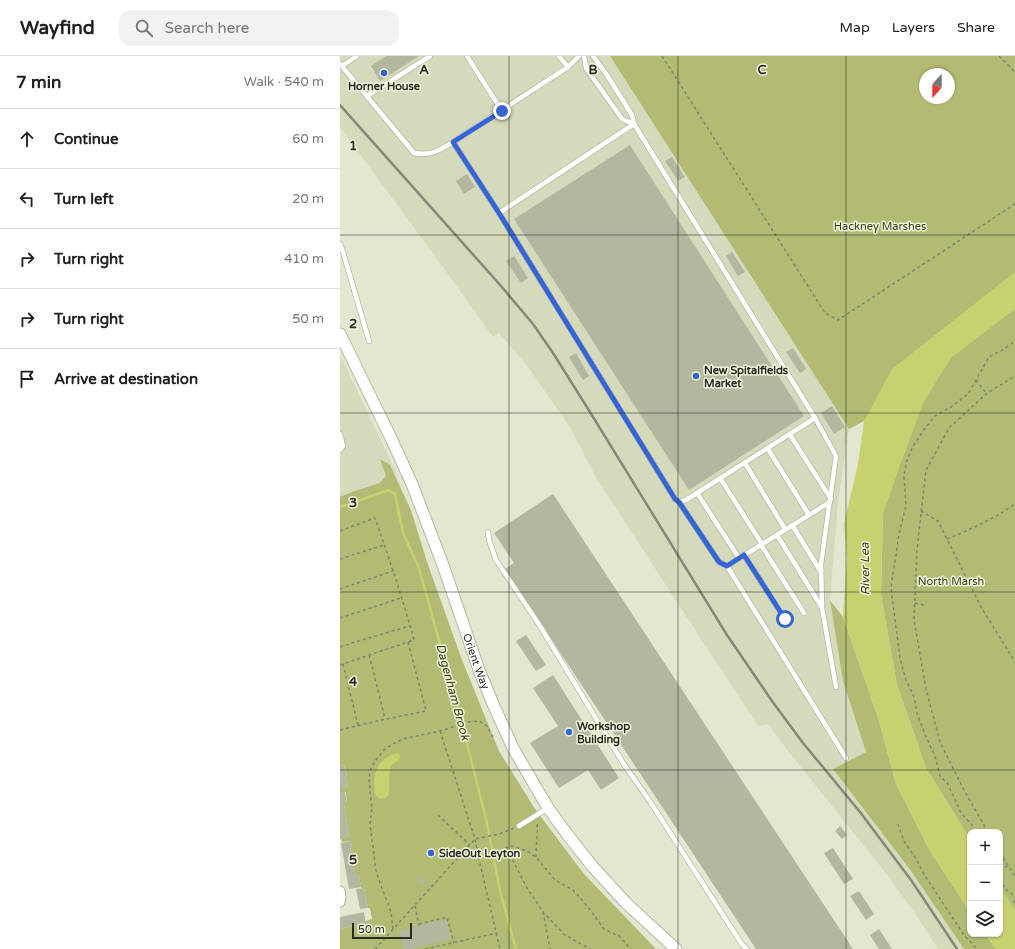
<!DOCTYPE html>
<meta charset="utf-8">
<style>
body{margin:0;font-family:"Varela Round",sans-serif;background:#f2f2f2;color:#202124}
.controls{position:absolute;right:12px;bottom:12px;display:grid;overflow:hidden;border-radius:8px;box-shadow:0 1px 3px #0004}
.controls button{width:36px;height:36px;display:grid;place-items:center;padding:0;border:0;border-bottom:1px solid #e0e0e0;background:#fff;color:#202124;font:20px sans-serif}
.compass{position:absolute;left:579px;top:12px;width:36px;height:36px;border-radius:50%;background:#fff;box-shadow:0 1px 3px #0004;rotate:201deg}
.scale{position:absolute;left:12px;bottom:10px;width:60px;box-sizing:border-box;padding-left:4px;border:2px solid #2a2b22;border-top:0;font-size:11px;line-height:14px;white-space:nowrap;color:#2a2b22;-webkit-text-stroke:3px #f1f4dc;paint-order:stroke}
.stop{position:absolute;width:12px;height:12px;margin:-9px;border:3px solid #3564d4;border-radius:50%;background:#fff}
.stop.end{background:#3564d4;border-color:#fff;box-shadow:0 1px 4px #0008}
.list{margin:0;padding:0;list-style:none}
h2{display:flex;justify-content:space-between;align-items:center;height:52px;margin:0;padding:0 16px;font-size:17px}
h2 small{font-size:13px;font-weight:400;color:#757577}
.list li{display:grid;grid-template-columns:26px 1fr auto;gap:12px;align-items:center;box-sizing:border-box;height:60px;padding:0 16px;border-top:1px solid #e0e0e0}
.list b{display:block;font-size:15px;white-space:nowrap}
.list em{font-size:13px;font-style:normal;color:#757577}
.icon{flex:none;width:22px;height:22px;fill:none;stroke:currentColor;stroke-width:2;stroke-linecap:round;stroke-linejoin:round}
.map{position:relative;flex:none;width:675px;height:893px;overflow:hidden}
header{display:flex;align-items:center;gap:24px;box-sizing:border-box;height:56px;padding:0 20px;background:#fff;border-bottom:1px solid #e0e0e0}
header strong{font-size:19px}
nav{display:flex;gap:22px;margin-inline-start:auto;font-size:14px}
.search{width:280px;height:36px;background:#f2f2f2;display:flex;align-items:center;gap:10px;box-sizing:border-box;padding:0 14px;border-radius:12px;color:#757577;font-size:15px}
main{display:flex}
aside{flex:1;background:#fff}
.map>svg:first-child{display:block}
</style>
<header>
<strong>Wayfind</strong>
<div class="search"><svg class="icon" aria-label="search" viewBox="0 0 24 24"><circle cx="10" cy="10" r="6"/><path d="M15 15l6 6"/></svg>Search here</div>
<nav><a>Map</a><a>Layers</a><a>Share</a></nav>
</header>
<main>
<aside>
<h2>7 min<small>Walk · 540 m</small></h2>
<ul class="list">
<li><svg class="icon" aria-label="ahead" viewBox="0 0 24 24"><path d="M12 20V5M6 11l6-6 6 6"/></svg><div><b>Continue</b></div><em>60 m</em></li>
<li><svg class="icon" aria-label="left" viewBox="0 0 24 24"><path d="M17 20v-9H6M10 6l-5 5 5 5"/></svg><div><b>Turn left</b></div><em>20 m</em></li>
<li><svg class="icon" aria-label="right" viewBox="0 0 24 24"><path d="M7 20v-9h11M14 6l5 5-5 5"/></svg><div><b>Turn right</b></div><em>410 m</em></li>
<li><svg class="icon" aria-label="right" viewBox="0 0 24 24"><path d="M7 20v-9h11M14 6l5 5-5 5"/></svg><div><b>Turn right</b></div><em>50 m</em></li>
<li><svg class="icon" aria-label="arrive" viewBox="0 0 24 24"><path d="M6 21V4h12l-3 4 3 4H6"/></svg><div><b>Arrive at destination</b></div></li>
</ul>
</aside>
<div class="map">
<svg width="675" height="893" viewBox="0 0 675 893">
<rect width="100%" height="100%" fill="#e3e7cf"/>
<g fill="#d6dabc">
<polygon points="0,0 270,0 509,373 498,446 490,544 503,625 526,696 494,713 497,719 571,815 624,893 598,893 574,856 541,811 448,695 428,668 418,670 258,425 231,373 186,308 159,277 153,281 100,207 0,71"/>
<polygon points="0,299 57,418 47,422 46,438 0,454"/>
</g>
<g fill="#b2ba73" fill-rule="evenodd">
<path d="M270 0H675V855L660 831V776H630V783L586 712 557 629 541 539 543 456 559 412 524 365 509 373ZM585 18H609V42H585Z"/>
<polygon points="40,403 50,409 71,454 87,506 122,604 159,695 195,753 244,818 316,893 0,893 0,873 26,867 26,865 32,863 30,852 28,852 24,832 21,832 19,819 16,820 10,791 12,791 11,785 2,786 1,782 9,781 4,747 7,746 6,736 0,736 0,733 8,730 5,720 7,719 4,709 0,710 0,441 12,436 40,427 46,420"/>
<polygon points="490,544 503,561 539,665 556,728 590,795 630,856 630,878 645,878 656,893 624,893 571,815 493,713 526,696 503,625"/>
</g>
<g fill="#c7d16f">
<polygon points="675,216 675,253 611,302 583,347 543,456 541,539 557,629 586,712 630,783 630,856 590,795 556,728 539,665 503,561 507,502 504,468 518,408 524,365 552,313"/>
<path d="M57 697 60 699C61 706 54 705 51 711 48 717 50 730 49 738 46 743 40 745 36 739 34 736 34 731 34 727 34 712 43 700 57 697Z"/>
<polygon points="660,831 675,855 675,893 656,893 645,878 660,878"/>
</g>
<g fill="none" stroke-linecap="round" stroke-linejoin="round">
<polyline stroke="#c7d16f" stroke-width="2.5" points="0,451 49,434 55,438 63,477 79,512 120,660 147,767 160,835 176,893"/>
</g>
<g fill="#b4b7a0">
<polygon points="46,0 79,0 40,25 31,10"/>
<polygon points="290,89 464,360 349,434 174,163"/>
<polygon points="332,101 345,121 338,125 325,105"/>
<polygon points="127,118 135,131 124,138 116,125"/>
<polygon points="392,196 405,216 398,220 386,200"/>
<polygon points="174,200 188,222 181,227 166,205"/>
<polygon points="453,292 466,313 460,317 446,296"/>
<polygon points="236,297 249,320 243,324 229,301"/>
<polygon points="492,350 505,371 494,378 481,357"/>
<polygon points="213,438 513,893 416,893 165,513 174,507 154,477"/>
<polygon points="186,579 206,609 196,615 176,585"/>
<polygon points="213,619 279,722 261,734 248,714 219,732 190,687 218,670 193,632"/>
<polygon points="4,709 7,720 5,720 8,730 0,733 0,710"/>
<polygon points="5,735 7,747 4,747 9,781 0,783 0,736"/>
<polygon points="500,770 507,779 502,783 495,775"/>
<polygon points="11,785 12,791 10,791 16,820 19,819 21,831 9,833 1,787"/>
<polygon points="493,792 513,823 504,828 484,797"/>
<polygon points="78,820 88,830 86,832 76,823"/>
<polygon points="24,832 28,852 20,853 16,833"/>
<polygon points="519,835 534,858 526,864 510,840"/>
<polygon points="24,856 26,867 0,873 0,861"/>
<polygon points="106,863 111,883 70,893 63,893 59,875"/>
<polygon points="539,873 552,893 539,893 530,879"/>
</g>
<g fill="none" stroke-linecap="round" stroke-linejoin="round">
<defs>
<g id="service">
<polyline points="127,0 162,55"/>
<polyline points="219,0 228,11"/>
<polyline points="244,0 246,12 282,63 294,68"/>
<polyline points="253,0 267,19 292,59 294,68 475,362 496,400 481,508 482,552 496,631"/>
<path d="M0 8 74 97C91 100 98 95 113 86L228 11 239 0"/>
<polyline points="2,10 17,0"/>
<polyline points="27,40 90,0"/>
<polyline points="113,86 159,157 335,443 339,446 379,506 387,510 506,702"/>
<polyline points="159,157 294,68"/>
<polyline points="0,188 3,196 29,285"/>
<polyline points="0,378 3,390 0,394"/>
<polyline points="450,379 491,443"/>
<polyline points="428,393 469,459"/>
<polyline points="405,407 445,473"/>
<polyline points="380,422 422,488"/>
<polyline points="357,437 399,502"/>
<polyline points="339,446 346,444 357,437 475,362"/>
<polyline points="452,469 481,516"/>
<polyline points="148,476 149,484 156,504 200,570 283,707 311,747 401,887 407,893"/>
<polyline points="437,479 481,550"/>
<polyline points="421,489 464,557"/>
<polyline points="404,499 446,565"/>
<polyline points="387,510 490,446"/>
<polyline points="179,770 208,752"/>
</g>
<polyline id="minor" points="0,835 1,841 0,846"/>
<g id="tertiary">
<path id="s1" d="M0 278 50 380 72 428 103 509 139 614 153 648 173 692 208 752 227 778 252 810 286 847 336 893"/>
</g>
</defs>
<use href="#service" stroke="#b4b7a1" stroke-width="6"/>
<use href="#minor" stroke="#b4b7a1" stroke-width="11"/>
<use href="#tertiary" stroke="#b4b7a1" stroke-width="13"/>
<g stroke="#808373" stroke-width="1.5" stroke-dasharray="3 3" stroke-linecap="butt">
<polyline points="322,0 485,257 498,264 675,148"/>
<polyline points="659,0 675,16"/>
<polyline points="636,324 646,337"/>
<polyline points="581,455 598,465 641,551 675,606"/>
<path d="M0 475 35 462C49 502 63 543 74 584L68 586"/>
<path d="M607 483C631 473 654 463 675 448"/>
<polyline points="0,503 44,489"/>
<polyline points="0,533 53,515"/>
<polyline points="575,547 584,549"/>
<polyline points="0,562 61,542"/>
<polyline points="0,591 15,586 70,570"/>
<polyline points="29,599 35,622 45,663"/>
<polyline points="3,608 18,669"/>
<polyline points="0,609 68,586 86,655 37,665 0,674"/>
<polyline points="128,666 139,665 147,670 152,680 156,680"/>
<polyline points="100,675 135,783 138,799 160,893"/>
<polyline points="98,759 130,789"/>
<polyline points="558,768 564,785 576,803 585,820 624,879 637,893"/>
<polyline points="634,776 632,769 621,757 608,728 600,720 595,700 586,681 577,657 574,641 566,624 560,602 551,532 553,517 556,500 558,483 566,449 564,421 566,407 572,392 585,372 595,360 611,351 628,338 649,301 664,293 675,285"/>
<polyline points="648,776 625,736 600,686 586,633 574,564 577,493 586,414 609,372 646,338 675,320"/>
<polyline points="166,791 166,792 171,790 176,791 187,795 196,801 215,824 233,834 248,851 264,873 279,880 291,893"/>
<polyline points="167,793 187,832 203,856 225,879 250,893"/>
<polyline points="660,797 675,820"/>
<path d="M196 801C196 789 198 777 197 765"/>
<polyline points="660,814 667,810"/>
<polyline points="660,823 665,833 675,840"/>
<polyline points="675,844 674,846 675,848"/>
<polyline points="75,850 79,870"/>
<polyline points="203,856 210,893"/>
<polyline points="79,868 107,861 114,887"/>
<polyline points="53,873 51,856 40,827 36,815 30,768 32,752 29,724 30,714 35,705 44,694 53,688 63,683 100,675 128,666"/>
<polyline points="35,893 135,783 159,778 174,772"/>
<polyline points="85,893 157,877"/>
</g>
<use href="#service" stroke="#fff" stroke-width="4.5"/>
<use href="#minor" stroke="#fff" stroke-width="9"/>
<use href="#tertiary" stroke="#fff" stroke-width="11"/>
<polyline stroke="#868978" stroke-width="2.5" points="0,49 161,230 193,268 213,297 250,356 387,579 432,645 463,687 520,756 571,824 617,893"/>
</g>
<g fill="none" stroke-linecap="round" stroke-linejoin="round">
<polyline stroke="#3564d4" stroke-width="5" points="162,55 113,86 159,157 335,443 339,446 379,506 387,510 404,499 445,563"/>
</g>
<path fill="none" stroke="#2a2b22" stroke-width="1" stroke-opacity="0.55" d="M169 0V893M338 0V893M506 0V893M0 179H675M0 357H675M0 536H675M0 714H675"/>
<g fill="#3564d4" stroke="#f1f4dc" stroke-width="1.5">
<circle cx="44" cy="17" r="4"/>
<circle cx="356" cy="320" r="4"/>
<circle cx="229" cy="676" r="4"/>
<circle cx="91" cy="797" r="4"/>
</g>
<g text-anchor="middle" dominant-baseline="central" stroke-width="3" stroke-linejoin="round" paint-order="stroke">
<g font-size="11" font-weight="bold" fill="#2a2b22" stroke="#f1f4dc" text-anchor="start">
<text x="44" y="30" text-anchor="middle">Horner House</text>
<text x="364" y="314">New Spitalfields<tspan x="364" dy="13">Market</tspan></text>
<text x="237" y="670">Workshop<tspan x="237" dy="13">Building</tspan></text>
<text x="99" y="797">SideOut Leyton</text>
</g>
<g font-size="11" fill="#383b12" stroke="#f1f4dc">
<text x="540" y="170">Hackney Marshes</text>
<text x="611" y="525">North Marsh</text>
</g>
<g font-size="11" fill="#2a2b22" stroke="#f1f4dc">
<text stroke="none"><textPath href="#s1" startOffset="355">Orient Way</textPath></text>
</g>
<g font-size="12" font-style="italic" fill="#35380e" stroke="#f1f4dc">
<text transform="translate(525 513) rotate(-91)">River Lea</text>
<text transform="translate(113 636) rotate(75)">Dagenham Brook</text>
</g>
</g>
<g font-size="13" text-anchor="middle" font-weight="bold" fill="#2a2b22" stroke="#f1f4dc" stroke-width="3" stroke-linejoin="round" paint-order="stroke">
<text x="84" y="18">A</text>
<text x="253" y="18">B</text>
<text x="422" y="18">C</text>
<text x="13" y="94">1</text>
<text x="13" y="272">2</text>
<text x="13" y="451">3</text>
<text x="13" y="630">4</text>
<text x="13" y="808">5</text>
</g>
</svg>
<div class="controls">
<button>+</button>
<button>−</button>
<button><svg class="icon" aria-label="layers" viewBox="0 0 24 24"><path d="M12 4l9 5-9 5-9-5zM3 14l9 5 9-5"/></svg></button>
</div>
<svg class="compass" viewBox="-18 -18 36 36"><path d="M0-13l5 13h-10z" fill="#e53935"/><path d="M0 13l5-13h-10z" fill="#757577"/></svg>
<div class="scale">50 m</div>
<div class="stop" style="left:445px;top:563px"></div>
<div class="stop end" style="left:162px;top:55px"></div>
</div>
</main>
